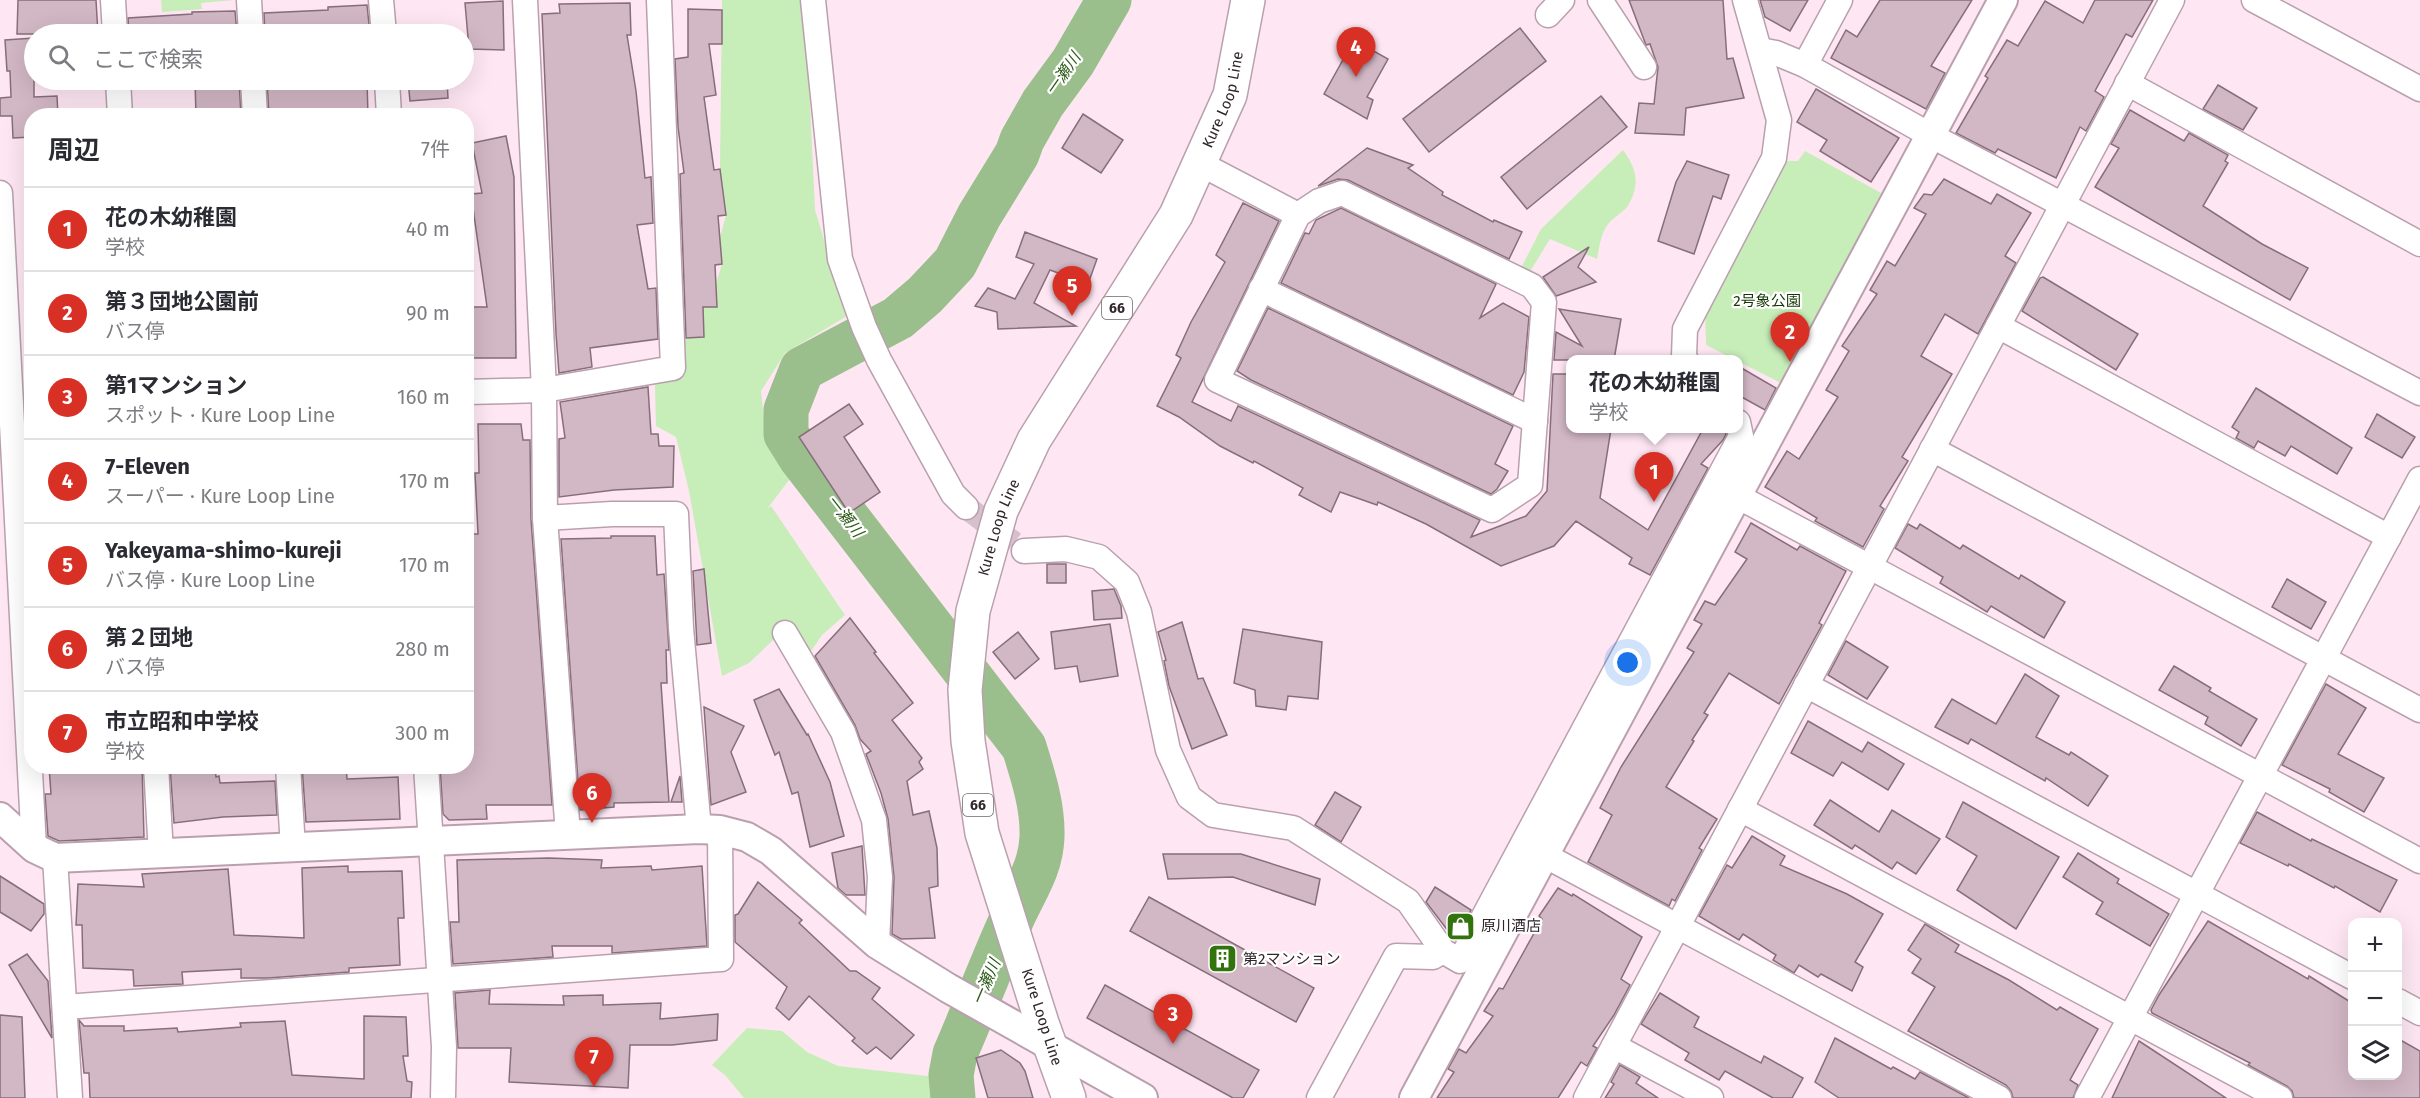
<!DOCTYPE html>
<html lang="ja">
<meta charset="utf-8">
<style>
body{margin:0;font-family:"Fira Sans","Noto Sans JP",sans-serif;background:#f7f7f7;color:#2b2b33}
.controls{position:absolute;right:18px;bottom:18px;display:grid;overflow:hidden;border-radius:12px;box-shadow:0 6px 24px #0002}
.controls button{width:54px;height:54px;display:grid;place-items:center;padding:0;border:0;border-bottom:2px solid #e1e1e2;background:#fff;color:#2b2b33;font:30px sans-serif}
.you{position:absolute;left:1628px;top:663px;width:21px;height:21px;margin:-15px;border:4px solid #fff;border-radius:50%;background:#1a73e8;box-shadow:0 0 0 9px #1a73e833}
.badge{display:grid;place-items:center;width:39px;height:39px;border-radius:50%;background:#d93025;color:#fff;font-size:20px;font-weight:700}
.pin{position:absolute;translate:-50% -50px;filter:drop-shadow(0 2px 3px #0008)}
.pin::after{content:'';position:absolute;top:32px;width:21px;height:18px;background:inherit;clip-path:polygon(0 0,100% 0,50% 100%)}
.popup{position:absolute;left:1566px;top:355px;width:177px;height:78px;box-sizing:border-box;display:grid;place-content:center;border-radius:12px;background:#fff;filter:drop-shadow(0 2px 4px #0005);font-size:20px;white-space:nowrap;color:#7c7c81}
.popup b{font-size:22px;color:#2b2b33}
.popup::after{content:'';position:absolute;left:50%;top:100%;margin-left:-12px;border:12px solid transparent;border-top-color:#fff}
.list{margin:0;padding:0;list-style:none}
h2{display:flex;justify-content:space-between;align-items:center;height:78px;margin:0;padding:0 24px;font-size:26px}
h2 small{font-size:20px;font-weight:400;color:#7c7c81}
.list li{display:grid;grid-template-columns:39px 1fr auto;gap:18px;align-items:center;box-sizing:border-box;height:84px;padding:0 24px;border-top:2px solid #e1e1e2}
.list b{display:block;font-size:22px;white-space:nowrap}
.list p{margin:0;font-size:20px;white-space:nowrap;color:#7c7c81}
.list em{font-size:20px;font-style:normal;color:#7c7c81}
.icon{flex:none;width:33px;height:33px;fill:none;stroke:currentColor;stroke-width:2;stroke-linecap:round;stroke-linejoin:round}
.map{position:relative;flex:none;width:2420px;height:1098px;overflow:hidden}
.search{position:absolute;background:#fff;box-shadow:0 6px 24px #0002;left:24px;top:24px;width:450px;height:66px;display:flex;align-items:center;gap:15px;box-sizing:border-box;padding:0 21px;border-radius:33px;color:#7c7c81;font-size:22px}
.panel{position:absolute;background:#fff;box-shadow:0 6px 24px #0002;left:24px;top:108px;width:450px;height:666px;border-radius:24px}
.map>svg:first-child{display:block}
</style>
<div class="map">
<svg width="2420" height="1098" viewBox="0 0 2420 1098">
<rect width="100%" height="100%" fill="#fee7f3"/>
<g fill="#c7edb9">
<polygon points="161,0 234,0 201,3 202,9 162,12"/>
<polygon points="722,0 805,0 815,210 847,316 785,353 761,391 766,435 792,476 767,509 771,506 845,615 822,635 805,660 784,633 772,641 749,663 722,676 689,491 676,437 656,426 655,384 679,367 686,338 704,337 703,307 717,306 716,284 722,264 720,238 726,215 720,169"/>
<path d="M1623 150C1637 169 1641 185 1627 207 1621 214 1612 218 1606 227 1601 235 1599 248 1597 259L1550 239 1526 278 1517 276 1541 229Z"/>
<polygon points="1805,151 1881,193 1783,384 1706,345 1705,305 1783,161 1798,161"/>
<polygon points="747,1028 782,1031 807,1052 838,1066 936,1077 937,1098 744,1098 725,1075 712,1065"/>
</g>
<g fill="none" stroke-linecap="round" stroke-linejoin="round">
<path stroke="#9abe8c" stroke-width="45" d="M953 1098 951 1075 955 1054C975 1008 993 960 1014 914 1026 888 1041 867 1042 837 1043 806 1033 776 1024 747L801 458 786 434V410L802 369 898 318 925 295 955 263 979 216 1017 154 1022 140 1043 103 1073 62 1109 0"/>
</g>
<g fill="#d2b7c5" stroke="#876e7b" stroke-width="1.5">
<polygon points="18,0 96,0 98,34 17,34"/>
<polygon points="1629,0 1723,0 1727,59 1733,58 1744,98 1686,108 1684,135 1635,133 1639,103 1654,104 1658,67 1650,44 1646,45"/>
<polygon points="1760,0 1808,0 1790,31 1765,17"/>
<polygon points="1880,0 1972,0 1931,66 1945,73 1926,109 1831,58 1846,30 1857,37"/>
<polygon points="2095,0 2153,0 2132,37 2126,34 2095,91 2104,97 2086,131 2080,127 2056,178 1998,149 1995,153 1956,133 1988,78 1985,76 2007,40 2018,46 2045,1 2083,23"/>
<polygon points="503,1 504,50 469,49 465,3"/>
<polygon points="630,3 631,35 627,35 636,91 645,178 651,177 653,223 637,225 648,289 656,288 658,339 590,348 592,367 559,373 556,334 542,14 560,13 559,4"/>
<polygon points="367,5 370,34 265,34 264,13 328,10 328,7"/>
<polygon points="688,9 722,10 722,44 709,44 716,95 704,97 714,170 720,169 726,215 718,216 722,264 715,265 717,307 703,307 704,337 686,338 680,174 684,173 678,127 675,59 688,57"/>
<polygon points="235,11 237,34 129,34 128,18 192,14 192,12"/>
<polygon points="1520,28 1546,61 1429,152 1403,119"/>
<polygon points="34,38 34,97 57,96 58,116 32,116 32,137 13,138 12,116 0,116 0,98 11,97 10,71 7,71 5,40"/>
<polygon points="1354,40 1388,59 1367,97 1373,100 1367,119 1324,94"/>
<polygon points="195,80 239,80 241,116 196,116"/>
<polygon points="267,80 367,80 368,116 269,116"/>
<polygon points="408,80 447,80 448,98 410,101"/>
<polygon points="2218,85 2257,108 2243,130 2203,109"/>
<polygon points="1816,89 1899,138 1871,182 1820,151 1827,140 1797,122"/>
<polygon points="1601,96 1627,127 1527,209 1501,177"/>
<polygon points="2130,110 2184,141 2189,133 2228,155 2225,161 2228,163 2203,206 2262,244 2308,268 2290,300 2095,187 2119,148 2111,144"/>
<polygon points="1083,114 1123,140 1101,173 1062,148"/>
<polygon points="506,136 514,177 516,358 472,358 472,307 487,307 471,194 482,193 472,143"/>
<polygon points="1367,148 1413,165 1408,168 1443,192 1442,195 1493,222 1494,220 1522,232 1509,259 1348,180 1338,179 1318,186"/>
<polygon points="1687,161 1729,175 1721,199 1713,196 1694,254 1658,241 1676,182"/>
<polygon points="1944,179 1991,204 1997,194 2031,213 2005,256 2016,263 1978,334 1945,314 1921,356 1952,374 1902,457 1908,461 1880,506 1884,509 1863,547 1815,521 1817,518 1765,487 1787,451 1799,459 1838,397 1826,390 1849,351 1842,346 1877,294 1870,290 1887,261 1895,266 1926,214 1914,208 1924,194 1932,195"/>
<polygon points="1243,203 1279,221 1192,402 1231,421 1238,406 1480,520 1471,537 1526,516 1547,491 1553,374 1570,374 1570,429 1611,429 1600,498 1648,530 1703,429 1725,429 1726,434 1723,440 1701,464 1708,468 1650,575 1629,564 1632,558 1576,521 1554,546 1501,566 1426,524 1378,502 1377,505 1340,492 1331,512 1299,495 1303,488 1254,461 1253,463 1220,446 1179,417 1157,406 1181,358 1176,355 1191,322 1225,262 1216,255"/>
<polygon points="1341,208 1496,284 1480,318 1503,303 1529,317 1524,372 1513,395 1281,283 1305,233 1309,234 1316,220"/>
<polygon points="1025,232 1097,259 1088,284 1050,270 1034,303 1076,326 998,329 997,312 975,306 988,288 1015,299 1034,264 1016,257"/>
<polygon points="1589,247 1578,267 1596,282 1556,296 1543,277"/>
<polygon points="2043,277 2138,334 2116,370 2022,311 2040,278"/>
<polygon points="1268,308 1513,426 1495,464 1508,471 1497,489 1491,494 1251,380 1237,371"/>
<polygon points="1559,309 1621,319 1614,360 1554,360 1556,332 1582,346"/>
<polygon points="1738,366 1776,388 1765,410 1738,395"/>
<polygon points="648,387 651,434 658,434 659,446 674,446 673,487 614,490 559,497 559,439 565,438 560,402"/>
<polygon points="2256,388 2352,448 2337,474 2291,446 2285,456 2258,441 2254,448 2236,438 2239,432 2232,427"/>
<polygon points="849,404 863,424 844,437 880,492 849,513 799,437"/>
<polygon points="2377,414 2415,437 2402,458 2365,437"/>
<polygon points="478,424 521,424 523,440 530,440 531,519 552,805 486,805 487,819 449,820 443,814 440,766 466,766 466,534 478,534 475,473 479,473"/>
<polygon points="1751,523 1797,550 1800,546 1846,571 1819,623 1822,625 1779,704 1729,673 1704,713 1708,715 1692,740 1694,741 1666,787 1717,819 1699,848 1702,850 1675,901 1672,899 1669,906 1588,862 1612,815 1600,808 1621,767 1694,652 1687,648 1702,624 1694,620 1705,601 1715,605 1747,559 1735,552"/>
<polygon points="1908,524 1917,529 1920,524 1960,549 1963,545 2019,579 2021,575 2065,602 2044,638 1991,606 1987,612 1940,583 1943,577 1895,548"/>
<polygon points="611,536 655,536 657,575 664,574 669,650 666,650 667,683 661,683 669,802 614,803 614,807 580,810 561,539 611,538"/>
<rect x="1047" y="564" width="19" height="19"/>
<polygon points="704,569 711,643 697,645 693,571"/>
<polygon points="2287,579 2326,602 2311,629 2272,607"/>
<polygon points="1114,589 1121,606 1122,618 1094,620 1092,591"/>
<polygon points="850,618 876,652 874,653 913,703 892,720 922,758 919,762 923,769 907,781 913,815 929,811 937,848 938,886 929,888 935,938 901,939 892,934 894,877 888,819 881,793 866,754 871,751 860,739 855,725 815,656"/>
<polygon points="1182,622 1198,679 1203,678 1227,735 1192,749 1169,686 1164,661 1166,660 1158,632"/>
<polygon points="1110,624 1118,676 1080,682 1077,666 1055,669 1051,632"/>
<polygon points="1243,629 1322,642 1318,699 1288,696 1286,710 1256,706 1255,690 1234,683"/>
<polygon points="1018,632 1039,659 1015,679 993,652"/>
<polygon points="1846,641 1888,667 1867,699 1828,675"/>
<polygon points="2174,666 2211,688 2209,691 2257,719 2241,746 2205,724 2208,717 2159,690"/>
<polygon points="2025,674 2059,696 2036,737 2069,755 2071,752 2108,776 2088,806 2046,778 2045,781 1971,739 1968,744 1935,727 1952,699 1996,724"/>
<polygon points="2326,684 2366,708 2338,754 2384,778 2364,812 2329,792 2330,789 2282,765"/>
<polygon points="779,689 807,735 808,734 830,782 844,836 810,847 798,792 792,794 779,752 775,755 754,700"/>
<polygon points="704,707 744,726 731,752 746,792 711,805"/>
<polygon points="1808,721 1862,752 1868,742 1904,764 1888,790 1842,762 1833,776 1791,753"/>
<polygon points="49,766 142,766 144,837 59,841 48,836 45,794 51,794"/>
<polygon points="170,766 215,766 216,777 219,776 220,783 275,781 277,815 223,817 174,823"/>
<polygon points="302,766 346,766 347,779 398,777 400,819 306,822"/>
<polygon points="680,776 682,802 671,802"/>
<polygon points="1335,792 1361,807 1341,842 1315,825"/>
<polygon points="1830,800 1879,832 1892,810 1940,839 1916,874 1897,862 1892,869 1855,845 1852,849 1814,825"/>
<polygon points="1963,802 2059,857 2016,929 1957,890 1977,856 1946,837"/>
<polygon points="2257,812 2311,841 2312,839 2397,880 2380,912 2335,886 2334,888 2289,864 2288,866 2240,843"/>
<polygon points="1752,836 1785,856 1780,865 1847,894 1883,914 1855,962 1863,967 1852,991 1821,974 1818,977 1799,965 1794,973 1773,960 1776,955 1743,934 1739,940 1699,916 1727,865 1732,868"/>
<polygon points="862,846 865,895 846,895 838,888 832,853"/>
<polygon points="2078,853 2119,879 2117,883 2169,914 2150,946 2096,914 2103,902 2063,877"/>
<polygon points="1163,854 1241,854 1320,879 1315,905 1233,877 1168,879"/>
<polygon points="549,858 602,860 601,868 651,866 652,870 702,866 707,946 612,953 612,946 552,946 553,957 453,964 450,922 459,922 457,860"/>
<polygon points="348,866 348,872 402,871 404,918 398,918 400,965 349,968 349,972 268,978 241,978 241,969 182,972 183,984 134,986 133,970 83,968 82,925 76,925 78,884 144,887 142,874 228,869 234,935 304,938 302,868"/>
<polygon points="0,876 44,904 44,914 31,931 0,912"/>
<polygon points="758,882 802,920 799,923 850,971 856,971 880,988 872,999 914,1035 891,1059 876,1047 867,1054 852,1041 855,1038 809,996 789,1020 776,1008 787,987 735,942 735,915 738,914"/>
<polygon points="1435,887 1471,910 1455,940 1426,902"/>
<polygon points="1558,888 1572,896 1573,894 1642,937 1621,979 1630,985 1614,1015 1593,1046 1597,1048 1587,1066 1581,1062 1558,1098 1437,1098 1454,1072 1448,1069 1459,1049 1466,1053 1493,1016 1484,1011 1499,988 1503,989 1542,919 1539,916"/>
<polygon points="1149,897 1314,988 1296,1022 1130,931"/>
<polygon points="2208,921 2308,979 2309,976 2352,1003 2352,1076 2397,1076 2397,1038 2420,1051 2420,1098 2294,1098 2292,1091 2287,1086 2248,1065 2250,1063 2152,1013 2151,1010 2159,995"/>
<polygon points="1925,924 1959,945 1955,952 2009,980 2057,1010 2060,1007 2098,1029 2070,1080 2078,1085 2073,1098 2013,1098 2011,1091 2006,1085 1908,1031 1935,987 1912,973 1921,959 1908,950"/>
<polygon points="27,954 48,981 52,1038 9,965"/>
<polygon points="1105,985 1259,1070 1243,1098 1233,1098 1087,1018"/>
<polygon points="490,990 489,1004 564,1005 563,996 603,995 603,1005 661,1003 660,1019 718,1014 717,1040 672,1045 630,1045 628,1088 509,1082 511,1048 458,1048 455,993"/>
<polygon points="1660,993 1699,1017 1694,1027 1761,1063 1764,1056 1803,1078 1792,1098 1773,1098 1725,1071 1719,1080 1685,1060 1689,1053 1641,1024"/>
<polygon points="0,1015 22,1017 25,1098 0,1098"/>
<polygon points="364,1016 406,1017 408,1056 403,1056 407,1081 412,1082 411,1098 90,1098 89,1073 84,1073 79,1020 84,1026 124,1026 124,1031 177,1028 178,1032 241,1027 240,1023 285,1021 292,1075 364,1079"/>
<polygon points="1835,1038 1891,1069 1893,1067 1915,1079 1920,1072 1969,1098 1839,1098 1815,1082"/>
<polygon points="2139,1041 2226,1098 2112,1098"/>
<polygon points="1001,1050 1020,1063 1025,1071 1033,1098 988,1098 976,1058"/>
<polygon points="1620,1065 1640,1077 1636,1083 1658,1098 1605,1098 1614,1084 1611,1082"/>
</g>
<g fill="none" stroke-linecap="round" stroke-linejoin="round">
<polyline stroke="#d5c0cb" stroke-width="24" stroke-dasharray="24 12" stroke-linecap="butt" points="966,507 1024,551"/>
<defs>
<g id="minor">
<polyline points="113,0 115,34"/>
<polyline points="249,0 251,34"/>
<polyline points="381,0 384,34"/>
<polyline points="525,0 544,390 545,518 568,835"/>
<polyline points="813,0 840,259 864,327 879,360 953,494 966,507"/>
<polyline points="1600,0 1644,67"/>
<polyline points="2254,0 2420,89"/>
<polyline points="1548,15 1562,0"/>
<polyline points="1760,50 1776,53 1805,65 1930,135 2420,393"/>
<polyline points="1805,65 1840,0"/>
<polyline points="118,80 120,116"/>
<polyline points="253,80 255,116"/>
<polyline points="387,80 389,116"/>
<polyline points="2127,83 2420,244"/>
<polyline points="1199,163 1298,215 1319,201 1342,193 1532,286 1544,302 1530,485 1492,510 1217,380 1298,215"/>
<polyline points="0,193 34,848"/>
<polyline points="1261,289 1535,421"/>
<polyline points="1998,326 2389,537"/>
<polyline points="1686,360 1684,356 1685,329 1774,158 1779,120 1745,0"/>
<polyline points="466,392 544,390 673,368 659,0"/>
<polyline points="1932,449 2420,710"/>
<polyline points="1737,496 2420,861"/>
<polyline points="545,518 612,514 676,514 681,628 699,829"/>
<polyline points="1024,551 1066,549 1099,557 1127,582 1139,612 1168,750 1189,797 1213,815 1293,828 1408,901 1443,951 1460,961 1741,436 1738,422"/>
<polyline points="785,633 843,732 874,820 880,877 877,944"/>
<polyline points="1806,685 2352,977"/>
<polyline points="156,766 161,854"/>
<polyline points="288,766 293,848"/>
<polyline points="426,766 444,1047 443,1098"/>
<polyline points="1740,809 2280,1098"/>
<polyline points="1544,855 1999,1098"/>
<polyline points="55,858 70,1098"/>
<polyline points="2398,1001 2420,1013"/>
<polyline points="65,1007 721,959 720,830"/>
<polyline points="1614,1046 1711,1098"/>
<polyline points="1319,1098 1396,956 1433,957 1443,951"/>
<polyline points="1586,1098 2172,0"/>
<polyline points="2087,1098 2420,479"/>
</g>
<g id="tertiary">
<polyline points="0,817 34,848 55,858 699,829 720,830 747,837 771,851 877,944 948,988 1143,1098"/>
<polyline points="1414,1098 2003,0"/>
</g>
<g id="primary">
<path id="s1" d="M1069 1098 1042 1023 982 833 968 741 965 690 973 611 1001 511 1034 440 1176 215 1230 95 1248 0"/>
</g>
</defs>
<use href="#minor" stroke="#baa0ae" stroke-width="27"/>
<use href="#tertiary" stroke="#baa0ae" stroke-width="32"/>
<use href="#primary" stroke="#baa0ae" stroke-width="36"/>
<use href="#minor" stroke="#fff" stroke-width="24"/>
<use href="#tertiary" stroke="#fff" stroke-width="28"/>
<use href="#primary" stroke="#fff" stroke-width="33"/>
</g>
<defs>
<symbol id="shop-square" viewBox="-11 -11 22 22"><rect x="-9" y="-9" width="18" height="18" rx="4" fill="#33730d" stroke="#fff"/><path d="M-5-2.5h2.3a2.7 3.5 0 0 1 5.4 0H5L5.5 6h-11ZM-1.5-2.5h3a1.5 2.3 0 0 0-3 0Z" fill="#fff"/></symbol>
<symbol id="building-square" viewBox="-11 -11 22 22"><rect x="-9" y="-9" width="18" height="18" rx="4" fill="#33730d" stroke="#fff"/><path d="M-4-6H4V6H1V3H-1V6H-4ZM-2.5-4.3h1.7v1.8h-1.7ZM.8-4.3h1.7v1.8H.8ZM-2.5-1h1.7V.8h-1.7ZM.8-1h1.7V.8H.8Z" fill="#fff"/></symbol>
</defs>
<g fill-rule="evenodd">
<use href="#shop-square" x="1444" y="910" width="33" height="33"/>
<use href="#building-square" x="1206" y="942" width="33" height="33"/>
</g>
<g text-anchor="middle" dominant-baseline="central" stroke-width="4.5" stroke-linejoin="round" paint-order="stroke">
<g fill="#fff" stroke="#6e676b" stroke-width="1.5">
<rect x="1102" y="297" width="30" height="22" rx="4.5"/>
<rect x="963" y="794" width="30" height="22" rx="4.5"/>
</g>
<g font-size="14" font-weight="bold" fill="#30262c">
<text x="1117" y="308">66</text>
<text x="978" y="805">66</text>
</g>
<g font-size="15" fill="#30262c" stroke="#fff">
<text stroke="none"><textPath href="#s1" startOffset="1076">Kure Loop Line</textPath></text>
<text stroke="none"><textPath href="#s1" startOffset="590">Kure Loop Line</textPath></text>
<text transform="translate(1042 1017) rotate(72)">Kure Loop Line</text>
</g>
<g font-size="15" fill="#143702" stroke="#fff">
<text x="1767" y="301">2号象公園</text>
</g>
<g font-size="15" fill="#30262c" stroke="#fff" text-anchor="start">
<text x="1481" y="926">原川酒店</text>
<text x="1243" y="959">第2マンション</text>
</g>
<g font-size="16" font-style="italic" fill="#2b5915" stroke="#fff">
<text transform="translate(1063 74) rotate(-55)">一瀬川</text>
<text transform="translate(845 516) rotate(52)">一瀬川</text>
<text transform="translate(986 982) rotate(-67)">一瀬川</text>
</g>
</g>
</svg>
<div class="controls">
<button>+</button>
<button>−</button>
<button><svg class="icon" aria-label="layers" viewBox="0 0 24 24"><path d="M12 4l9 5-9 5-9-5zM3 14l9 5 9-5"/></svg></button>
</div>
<div class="you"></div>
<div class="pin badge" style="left:1654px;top:502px">1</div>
<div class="popup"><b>花の木幼稚園</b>学校</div>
<div class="pin badge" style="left:1790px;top:362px">2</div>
<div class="pin badge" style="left:1173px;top:1044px">3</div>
<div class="pin badge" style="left:1356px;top:77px">4</div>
<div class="pin badge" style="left:1072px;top:316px">5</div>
<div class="pin badge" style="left:592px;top:823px">6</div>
<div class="pin badge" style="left:594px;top:1087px">7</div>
<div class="search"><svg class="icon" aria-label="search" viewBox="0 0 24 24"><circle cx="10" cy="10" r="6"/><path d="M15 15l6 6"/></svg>ここで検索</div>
<section class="panel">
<h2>周辺<small>7件</small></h2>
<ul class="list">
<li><span class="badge">1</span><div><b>花の木幼稚園</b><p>学校</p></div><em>40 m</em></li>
<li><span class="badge">2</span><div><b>第３団地公園前</b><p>バス停</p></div><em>90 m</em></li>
<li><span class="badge">3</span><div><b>第1マンション</b><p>スポット · Kure Loop Line</p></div><em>160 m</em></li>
<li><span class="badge">4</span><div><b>7-Eleven</b><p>スーパー · Kure Loop Line</p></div><em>170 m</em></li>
<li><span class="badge">5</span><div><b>Yakeyama-shimo-kureji</b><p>バス停 · Kure Loop Line</p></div><em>170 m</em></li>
<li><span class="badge">6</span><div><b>第２団地</b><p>バス停</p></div><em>280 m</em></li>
<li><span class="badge">7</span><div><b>市立昭和中学校</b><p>学校</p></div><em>300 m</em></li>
</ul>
</section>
</div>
